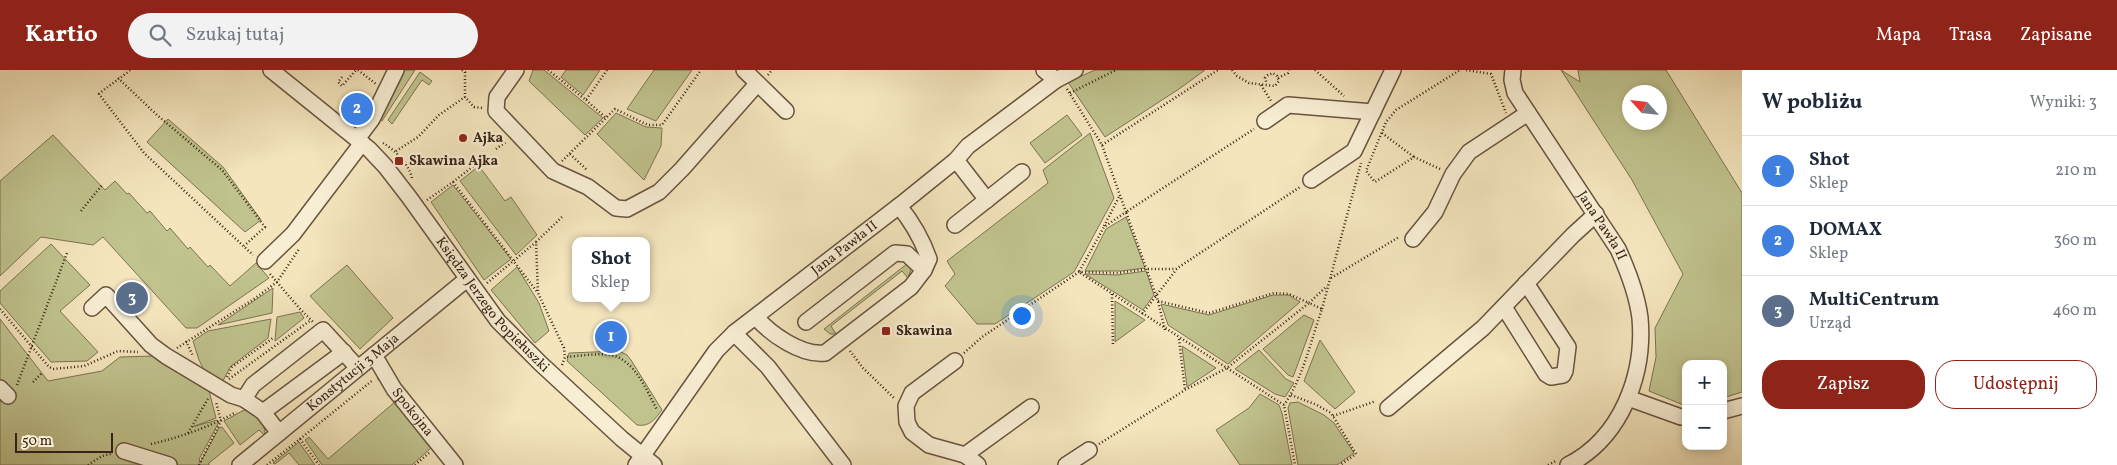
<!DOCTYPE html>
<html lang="pl">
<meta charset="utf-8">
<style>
body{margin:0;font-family:Vollkorn,serif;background:#f2f2f3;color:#1f2937}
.controls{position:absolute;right:15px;bottom:15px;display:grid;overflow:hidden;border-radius:10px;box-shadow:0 2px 8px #0003}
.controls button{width:45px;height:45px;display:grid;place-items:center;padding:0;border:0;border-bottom:1px solid #e0e1e3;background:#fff;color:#1f2937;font:25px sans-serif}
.compass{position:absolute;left:1622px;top:15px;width:45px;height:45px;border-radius:50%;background:#fff;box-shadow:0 2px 8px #0003;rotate:297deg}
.scale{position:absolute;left:15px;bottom:12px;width:98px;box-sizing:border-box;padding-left:5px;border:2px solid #3a2315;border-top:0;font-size:14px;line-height:18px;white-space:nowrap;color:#3a2315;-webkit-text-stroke:4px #f8eed4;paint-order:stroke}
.you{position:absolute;left:1021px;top:245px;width:18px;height:18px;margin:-12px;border:4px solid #fff;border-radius:50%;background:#1a73e8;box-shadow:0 0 0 8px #1a73e833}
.badge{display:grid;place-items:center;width:32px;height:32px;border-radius:50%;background:#8f2418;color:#fff;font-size:16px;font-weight:700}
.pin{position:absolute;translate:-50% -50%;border:2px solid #fff;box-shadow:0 1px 5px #0006}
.popup{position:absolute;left:572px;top:167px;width:78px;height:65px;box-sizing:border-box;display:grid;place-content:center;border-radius:10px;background:#fff;filter:drop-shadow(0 1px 4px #0005);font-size:16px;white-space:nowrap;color:#747a83}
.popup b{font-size:19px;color:#1f2937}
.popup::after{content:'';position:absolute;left:50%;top:100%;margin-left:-10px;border:10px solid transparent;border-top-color:#fff}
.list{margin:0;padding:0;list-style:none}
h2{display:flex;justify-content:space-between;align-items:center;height:65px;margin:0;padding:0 20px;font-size:21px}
h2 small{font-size:16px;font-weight:400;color:#747a83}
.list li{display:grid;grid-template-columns:32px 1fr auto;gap:15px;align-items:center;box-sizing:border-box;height:70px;padding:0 20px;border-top:1px solid #e0e1e3}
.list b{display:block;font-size:19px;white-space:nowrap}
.list p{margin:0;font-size:16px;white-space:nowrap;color:#747a83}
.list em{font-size:16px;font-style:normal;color:#747a83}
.actions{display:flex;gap:10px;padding:15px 20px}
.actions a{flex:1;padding:11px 0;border:1px solid #8f2418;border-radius:20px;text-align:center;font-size:18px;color:#8f2418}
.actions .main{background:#8f2418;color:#fff}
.icon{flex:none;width:28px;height:28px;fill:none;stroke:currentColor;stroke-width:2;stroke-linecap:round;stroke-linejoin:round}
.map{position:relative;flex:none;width:1742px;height:395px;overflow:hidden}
header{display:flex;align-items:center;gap:30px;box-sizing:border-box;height:70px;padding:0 25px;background:#8f2418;color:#fff}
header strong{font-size:24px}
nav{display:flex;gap:28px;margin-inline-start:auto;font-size:18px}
.search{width:350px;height:45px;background:#f2f2f3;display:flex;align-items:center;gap:12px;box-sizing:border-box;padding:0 18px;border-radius:28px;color:#747a83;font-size:19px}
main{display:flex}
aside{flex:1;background:#fff}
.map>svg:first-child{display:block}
</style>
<header>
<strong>Kartio</strong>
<div class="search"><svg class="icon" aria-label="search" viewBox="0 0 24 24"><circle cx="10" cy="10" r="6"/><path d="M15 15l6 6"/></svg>Szukaj tutaj</div>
<nav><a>Mapa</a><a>Trasa</a><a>Zapisane</a></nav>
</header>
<main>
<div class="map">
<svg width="1742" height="395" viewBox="0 0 1742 395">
<rect width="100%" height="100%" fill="#f4e5bd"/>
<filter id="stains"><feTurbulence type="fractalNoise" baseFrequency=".004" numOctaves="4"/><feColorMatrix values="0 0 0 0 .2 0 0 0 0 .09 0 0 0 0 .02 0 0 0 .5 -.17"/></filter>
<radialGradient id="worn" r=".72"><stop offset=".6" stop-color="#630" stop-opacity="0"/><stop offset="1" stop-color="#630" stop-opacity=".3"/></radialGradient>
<g fill="#c0c38e" stroke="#7d7352" fill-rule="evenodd">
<polygon points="401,0 415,0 382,51 380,50 383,43 381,42"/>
<polygon points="533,0 544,0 603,48 585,65 529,11"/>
<polygon points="566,0 600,0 583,25 561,7"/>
<polygon points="654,0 692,0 656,51 627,39"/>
<polygon points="1095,0 1205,0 1179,19 1105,67 1068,12"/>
<path d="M1561 0 1580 12 1578 0H1666L1742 123V322L1723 328V294H1686V336L1649 321 1656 287 1655 258 1683 204 1632 110ZM1660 22V52H1630V22Z"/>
<polygon points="420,2 432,11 429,15 422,10 392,54 388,50"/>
<polygon points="616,43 646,57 662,58 661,76 644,110 597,64"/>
<polygon points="1067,45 1082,65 1045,93 1030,73"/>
<polygon points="168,49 223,97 261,150 245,162 147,72"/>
<polygon points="1090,63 1114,128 1074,202 995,254 977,254 945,216 955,204 947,191 1048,113 1043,100"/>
<polygon points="53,65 105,120 115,111 127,124 129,123 147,143 150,141 167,161 170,158 188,179 190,177 208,197 210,195 230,216 256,193 269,208 197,258 186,258 103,167 93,175 41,167 0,206 0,111"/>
<polygon points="479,96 505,131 511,127 537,165 516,185 460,111"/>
<polygon points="453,115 511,189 484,210 431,132"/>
<polygon points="1126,147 1145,198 1121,201 1085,201 1106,159"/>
<polygon points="51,174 90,215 60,241 98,282 87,291 51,292 0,233 0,221"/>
<polygon points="908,193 911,199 908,208 902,201 831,256 836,264 830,264 824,259"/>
<polygon points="347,195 393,248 360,279 310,226"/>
<polygon points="517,197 539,233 549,261 535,273 491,220"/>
<polygon points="1146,201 1154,225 1143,240 1085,204 1117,205"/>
<polygon points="273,218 272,243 218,255"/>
<polygon points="1273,225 1289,225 1300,232 1228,294 1168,255 1161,234 1209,245"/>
<polygon points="1115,231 1145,250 1115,272"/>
<polygon points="300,242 304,248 275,271 277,247"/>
<polygon points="1304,245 1314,250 1293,307 1288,305 1263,279"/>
<polygon points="0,249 48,311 102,301 120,287 152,286 208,317 216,348 192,357 217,350 219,352 199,389 200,393 219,358 222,357 234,373 209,393 209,395 0,395"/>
<polygon points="271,249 268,268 230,297 223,311 205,302 199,290 193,271 208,261"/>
<polygon points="1320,270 1355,322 1335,339 1304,311"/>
<polygon points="1182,276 1216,298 1187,317"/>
<polygon points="1259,280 1286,309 1294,313 1285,327 1275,324 1235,299"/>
<path d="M619 281 627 285 631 290 662 340C655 349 650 357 637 355L567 291 569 283Z"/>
<polygon points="381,305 388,307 410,335 402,341 431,378 412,395 322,395 305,370 309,367 328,389 396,331 377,308"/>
<polygon points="1260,324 1279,335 1282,343 1292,395 1240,395 1216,360 1249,338"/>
<polygon points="1298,332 1324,345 1334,353 1354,383 1337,395 1298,395 1288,338 1290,333"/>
<path d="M244 340C254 340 263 352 265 361L264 365 259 360 240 375 224 351Z"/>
<polygon points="299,372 315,395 299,395 289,383 275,394 273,393"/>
</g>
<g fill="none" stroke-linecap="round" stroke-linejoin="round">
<defs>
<g id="minor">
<path id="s1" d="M271 0 369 79 385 96 409 127 498 251 540 293 622 369 654 395"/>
<polyline points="516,0 497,27 496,41 553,101 588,117 616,138 627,139 659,122 682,99 757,14"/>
<polyline points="744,0 786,41"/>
<polyline points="1044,0 1056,10"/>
<path id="s2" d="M1513 0 1512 10 1515 23 1618 179C1628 201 1637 224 1640 248 1645 305 1621 368 1568 395"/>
<polyline points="1265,51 1288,35 1373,42"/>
<polyline points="357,69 372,49 396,0"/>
<polyline points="956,90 987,130"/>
<polyline points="1311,110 1354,81 1393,0"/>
<polyline points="955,155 1022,102"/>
<polyline points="1413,169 1435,142 1453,104 1469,82 1528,43"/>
<polyline points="265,191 293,164 362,73"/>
<polyline points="1504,237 1546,304 1551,307 1563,305 1565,301 1568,277 1526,213"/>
<polyline points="92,238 106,225 151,275 166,286 231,325 244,329"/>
<path d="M756 247C770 264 802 286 825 283L911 217 924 200 929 189C922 169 912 152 899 136"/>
<polyline points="806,252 895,183 907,184 924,200"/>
<polyline points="734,263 768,297 843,395"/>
<path id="s3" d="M374 285 394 319 455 395"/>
<polyline points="955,291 912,323 906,336 907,352 912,362 929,375 965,385 978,395"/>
<polyline points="0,318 8,326"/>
<polyline points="1628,328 1681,347 1686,347"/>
<polyline points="1388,338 1483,258 1573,165 1596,144"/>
<polyline points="1723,341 1742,336"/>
<polyline points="263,342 344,282"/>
<polyline points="279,363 263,342 244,329 253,315 323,260 358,298"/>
<polyline points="124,381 169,395"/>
<polyline points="965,385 1031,337"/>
<path id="s4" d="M240 395 467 209"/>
<path id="s5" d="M636 395 716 281 734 263 899 136 956 90 968 76 1056 10 1075 0"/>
<polyline points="1066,395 1089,380"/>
</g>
</defs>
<use href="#minor" stroke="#68543f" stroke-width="18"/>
<g stroke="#3a2315" stroke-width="2.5" stroke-dasharray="1 2.5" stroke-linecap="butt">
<path d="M130 0C120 9 109 15 99 24L144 83 253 185"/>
<polyline points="358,0 376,14"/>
<polyline points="462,0 465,2 465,27 474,37 482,38"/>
<polyline points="548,0 586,30 607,0"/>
<polyline points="1232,0 1237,6 1249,13 1275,16 1279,11 1277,6 1273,3 1268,5 1265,8 1267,14"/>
<polyline points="1315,0 1344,26"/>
<polyline points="1466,0 1491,4 1506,43"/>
<polyline points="768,5 772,0"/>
<polyline points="342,7 338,12 342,16 356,0"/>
<polyline points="118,8 157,45 222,100 265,157 244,176"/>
<polyline points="1278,8 1288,3 1289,0"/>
<polyline points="1261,15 1271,31"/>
<polyline points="1067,19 1102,75 1126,142 1104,157 1079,202 1284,335 1295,395"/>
<polyline points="1070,23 1116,0"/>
<polyline points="586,30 606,48 607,47"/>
<polyline points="1382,63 1414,87"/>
<path d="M383 73C395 80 409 94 412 108"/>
<polyline points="1102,75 1218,0"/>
<polyline points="496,79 507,71"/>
<polyline points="396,81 418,67 439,45 465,27"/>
<polyline points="570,84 587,100"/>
<polyline points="562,91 615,39 648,55 662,55 701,0"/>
<polyline points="1440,99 1414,87 1375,112 1366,101 1386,52 1396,40 1460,0"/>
<polyline points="453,112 485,87"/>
<polyline points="427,130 453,112 538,223"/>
<polyline points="81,141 102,115"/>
<polyline points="562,147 536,172 538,223 564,278 565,287"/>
<polyline points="1104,156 1120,125"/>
<polyline points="270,204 300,239 313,252"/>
<polyline points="1331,208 1399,167"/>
<polyline points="487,213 536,172"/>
<polyline points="1112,224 1113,276"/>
<polyline points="1158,231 1209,243 1274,223 1289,224 1309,233 1327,216"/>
<polyline points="0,239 49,297 53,299 84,296 118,281 138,282"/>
<polyline points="1322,239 1361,93"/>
<polyline points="1142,244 1176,200"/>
<polyline points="1165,260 1158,231 1126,142 1254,59"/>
<polyline points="1179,269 1185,320"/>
<polyline points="186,271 193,286"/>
<polyline points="177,278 254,229 277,212 299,179"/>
<polyline points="850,281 863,298 894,328"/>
<polyline points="964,283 982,267 1079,202 1118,203 1147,199 1176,199 1300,117"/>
<path d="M562 295 565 287C579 286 597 283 611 285 635 290 647 321 657 340"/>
<polyline points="227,307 232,297 273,268"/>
<polyline points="229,309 311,250"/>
<polyline points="33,312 42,303"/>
<polyline points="17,315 67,183"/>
<polyline points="1291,325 1317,335 1331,343 1356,384 1340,395"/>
<polyline points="1333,346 1376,331"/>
<polyline points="188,363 209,327"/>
<polyline points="300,369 373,310"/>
<path d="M151 374C181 367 210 357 236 342"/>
<path d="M1099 374 1185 320 1227 298 1309 233 1322 239C1311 270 1303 308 1284 335"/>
<polyline points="88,395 102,386 111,384"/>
<polyline points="199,395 221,351 216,332"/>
<polyline points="267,395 300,369 319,395"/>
<polyline points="415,395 429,383"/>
<polyline points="1548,395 1556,391"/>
</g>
<use href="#minor" stroke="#f8eed4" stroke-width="15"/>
</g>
<g fill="#8f2418" stroke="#f8eed4" stroke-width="2">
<circle cx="463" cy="68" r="5"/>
<rect x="394" y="86" width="10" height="10" rx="2.5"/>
<rect x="881" y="256" width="10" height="10" rx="2.5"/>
</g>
<g text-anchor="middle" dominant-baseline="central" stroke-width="5" stroke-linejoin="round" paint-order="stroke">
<g font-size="14" font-weight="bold" fill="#3a2315" stroke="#f8eed4" text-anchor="start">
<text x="473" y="68">Ajka</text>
<text x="409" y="91">Skawina Ajka</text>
<text x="896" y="261">Skawina</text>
</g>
<g font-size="14" fill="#3a2315" stroke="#f8eed4">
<text stroke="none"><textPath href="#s2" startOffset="182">Jana Pawła II</textPath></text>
<text stroke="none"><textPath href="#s5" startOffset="304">Jana Pawła II</textPath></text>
<text stroke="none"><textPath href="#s1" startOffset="325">Księdza Jerzego Popiełuszki</textPath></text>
<text stroke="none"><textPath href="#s4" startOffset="146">Konstytucji 3 Maja</textPath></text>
<text stroke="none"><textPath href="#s3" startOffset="69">Spokojna</textPath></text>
</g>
</g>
<rect width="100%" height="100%" filter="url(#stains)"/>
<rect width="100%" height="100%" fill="url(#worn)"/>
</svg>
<div class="controls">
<button>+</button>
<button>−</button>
</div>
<svg class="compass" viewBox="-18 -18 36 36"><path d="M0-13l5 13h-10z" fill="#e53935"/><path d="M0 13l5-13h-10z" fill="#747a83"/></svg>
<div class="scale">50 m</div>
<div class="you"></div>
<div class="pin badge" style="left:611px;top:267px;background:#3f7fe0">1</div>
<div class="popup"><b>Shot</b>Sklep</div>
<div class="pin badge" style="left:357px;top:39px;background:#3f7fe0">2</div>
<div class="pin badge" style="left:132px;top:228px;background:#5c6f8a">3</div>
</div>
<aside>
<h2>W pobliżu<small>Wyniki: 3</small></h2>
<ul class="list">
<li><span class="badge" style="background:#3f7fe0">1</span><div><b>Shot</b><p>Sklep</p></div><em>210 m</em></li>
<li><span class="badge" style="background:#3f7fe0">2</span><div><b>DOMAX</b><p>Sklep</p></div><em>360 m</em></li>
<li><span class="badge" style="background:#5c6f8a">3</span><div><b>MultiCentrum</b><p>Urząd</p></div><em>460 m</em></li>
</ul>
<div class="actions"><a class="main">Zapisz</a><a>Udostępnij</a></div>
</aside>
</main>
